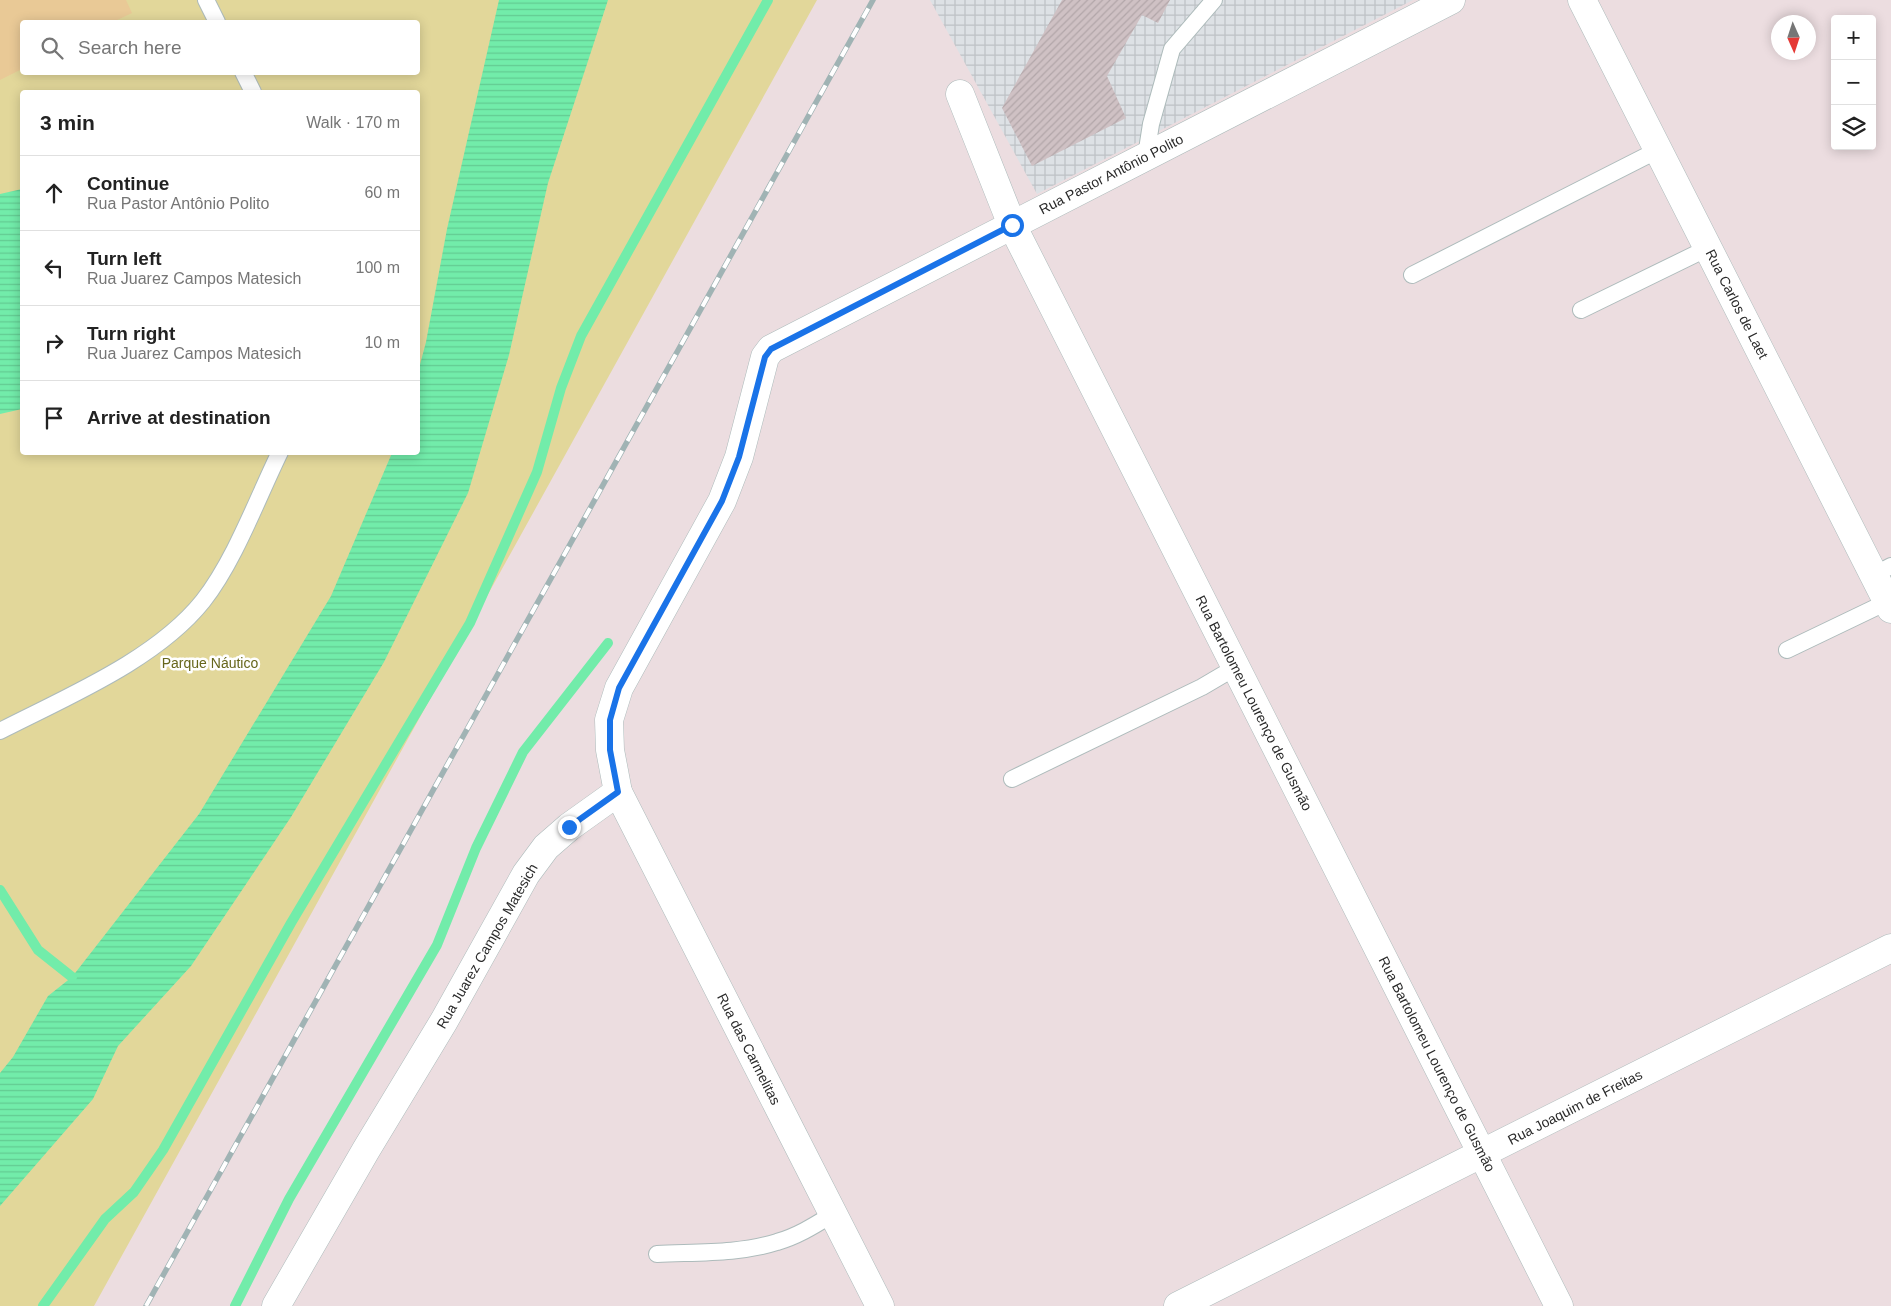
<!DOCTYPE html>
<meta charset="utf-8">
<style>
body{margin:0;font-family:Helvetica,sans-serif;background:#f2f2f2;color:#222}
.controls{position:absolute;right:15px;top:15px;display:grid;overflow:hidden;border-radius:5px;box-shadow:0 2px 12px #0003}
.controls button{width:45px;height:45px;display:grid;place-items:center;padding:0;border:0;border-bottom:1px solid #e0e0e0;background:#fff;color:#222;font:25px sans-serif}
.compass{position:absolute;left:1771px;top:15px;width:45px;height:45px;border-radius:50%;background:#fff;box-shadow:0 2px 12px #0003;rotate:177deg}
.stop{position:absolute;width:15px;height:15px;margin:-11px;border:4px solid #1a73e8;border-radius:50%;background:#fff}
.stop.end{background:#1a73e8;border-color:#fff;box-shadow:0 1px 5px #0008}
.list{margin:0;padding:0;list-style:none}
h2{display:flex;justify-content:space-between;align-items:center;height:65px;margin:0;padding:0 20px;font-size:21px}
h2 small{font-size:16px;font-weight:400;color:#767676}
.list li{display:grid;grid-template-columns:32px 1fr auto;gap:15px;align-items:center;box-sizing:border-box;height:75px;padding:0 20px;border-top:1px solid #e0e0e0}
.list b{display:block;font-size:19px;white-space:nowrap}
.list p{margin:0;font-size:16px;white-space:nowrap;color:#767676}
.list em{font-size:16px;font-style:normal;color:#767676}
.icon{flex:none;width:28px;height:28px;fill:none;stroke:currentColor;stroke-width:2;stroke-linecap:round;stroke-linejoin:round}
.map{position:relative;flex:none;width:1891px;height:1306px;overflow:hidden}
.search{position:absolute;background:#fff;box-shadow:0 2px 12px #0003;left:20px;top:20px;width:400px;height:55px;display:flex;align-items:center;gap:12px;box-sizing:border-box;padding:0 18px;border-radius:5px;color:#767676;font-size:19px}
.panel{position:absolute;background:#fff;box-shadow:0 2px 12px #0003;left:20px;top:90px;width:400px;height:365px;border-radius:5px}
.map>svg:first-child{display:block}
</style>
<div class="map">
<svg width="1891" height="1306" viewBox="0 0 1891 1306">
<defs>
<pattern id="industrial-grid" width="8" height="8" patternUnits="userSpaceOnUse" patternTransform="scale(1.25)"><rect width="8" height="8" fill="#dde1e5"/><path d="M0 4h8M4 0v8" fill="none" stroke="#bec1c5"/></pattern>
<pattern id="water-rules" width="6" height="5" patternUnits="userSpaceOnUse" patternTransform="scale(1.25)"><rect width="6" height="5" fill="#72ecaa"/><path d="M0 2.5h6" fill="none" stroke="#63cb92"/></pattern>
<pattern id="building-hatch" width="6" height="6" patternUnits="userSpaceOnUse" patternTransform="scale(1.25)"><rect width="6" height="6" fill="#cfc1c4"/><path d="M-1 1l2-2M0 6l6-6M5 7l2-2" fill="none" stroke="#b2a6a9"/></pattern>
</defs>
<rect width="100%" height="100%" fill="#ecdde0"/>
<polygon fill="url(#industrial-grid)" points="930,0 1413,0 1037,194"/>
<path fill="#e2d79a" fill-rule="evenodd" d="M0 0H817L94 1306H0ZM22 22H418V72H22ZM22 92H418V452H22Z"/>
<polygon fill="#e9c996" points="0,0 126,0 132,13 113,22 22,22 22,69 0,80"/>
<g fill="url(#water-rules)">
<polygon points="499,0 608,0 548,183 509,355 468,493 384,662 291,817 191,966 118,1046 93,1099 0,1206 0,1073 13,1057 48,996 72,977 199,814 331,596 392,453 418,452 418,372 426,342 447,229"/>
<polygon points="22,189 22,409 0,414 0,194"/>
</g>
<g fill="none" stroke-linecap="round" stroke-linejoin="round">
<g stroke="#72ecaa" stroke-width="10">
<polyline points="0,890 38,950 72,977"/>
<polyline points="43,1306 105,1219 134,1192 163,1150 291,923 470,623 537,472 561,388 581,336 768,0"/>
<polyline points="235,1306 289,1199 437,945 476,848 523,752 608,643"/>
</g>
</g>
<polygon fill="url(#building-hatch)" points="1062,0 1170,0 1158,23 1142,15 1107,76 1126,118 1032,166 1002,108"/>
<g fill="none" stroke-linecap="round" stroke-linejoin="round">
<defs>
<g id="service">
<polyline points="206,0 217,22"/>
<polyline points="243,72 253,92"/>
<polyline points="1146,156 1151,124 1172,49 1214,0"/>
<polyline points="1412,275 1658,150"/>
<polyline points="1581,310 1708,248"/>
<polyline points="1874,575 1891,566"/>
<polyline points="1787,650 1887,602"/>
<path d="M0 731C66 697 156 660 203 601 235 560 257 499 280 452"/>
<polyline points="1012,779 1202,687 1236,667"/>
<path d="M657 1254C696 1252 740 1254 777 1242 798 1236 815 1225 833 1214"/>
</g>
<g id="minor">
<polyline points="1582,0 1891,609"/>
<polyline points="960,94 1012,225 1559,1306"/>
<polyline points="618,792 880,1306"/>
<polyline points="276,1306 366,1150 444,1021 526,874 546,847 569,827 618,792 610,750 609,720 619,688 722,501 739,457 765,357 771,349 1451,0"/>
<polyline points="1178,1306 1891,948"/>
</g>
</defs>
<use href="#service" stroke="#adbbbb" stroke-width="18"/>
<use href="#minor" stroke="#adbbbb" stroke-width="29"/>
<use href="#service" stroke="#fff" stroke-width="16"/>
<use href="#minor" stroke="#fff" stroke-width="28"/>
<defs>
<polyline id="rail" points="146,1306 873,0"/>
</defs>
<use href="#rail" stroke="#a0b3b4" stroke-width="5.5"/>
<use href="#rail" stroke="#fff" stroke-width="4" stroke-dasharray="11" stroke-linecap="butt"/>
</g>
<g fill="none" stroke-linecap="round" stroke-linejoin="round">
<polyline stroke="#1a73e8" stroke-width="6" points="569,827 618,792 610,750 610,720 619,688 722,501 739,457 765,357 771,349 1012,225"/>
</g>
<g text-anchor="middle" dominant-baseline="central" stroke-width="5" stroke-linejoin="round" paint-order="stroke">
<g font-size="14" fill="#2b2b2b" stroke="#fff">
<text transform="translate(1111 174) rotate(-27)">Rua Pastor Antônio Polito</text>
<text transform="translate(1737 304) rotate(63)">Rua Carlos de Laet</text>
<text transform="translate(1254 703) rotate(63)">Rua Bartolomeu Lourenço de Gusmão</text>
<text transform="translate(487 946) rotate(-60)">Rua Juarez Campos Matesich</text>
<text transform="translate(749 1049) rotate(63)">Rua das Carmelitas</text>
<text transform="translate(1437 1064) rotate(63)">Rua Bartolomeu Lourenço de Gusmão</text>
<text transform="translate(1575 1107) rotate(-27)">Rua Joaquim de Freitas</text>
</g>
<g font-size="14" fill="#67661b" stroke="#fff">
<text x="210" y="663">Parque Náutico</text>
</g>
</g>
</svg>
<div class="controls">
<button>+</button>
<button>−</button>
<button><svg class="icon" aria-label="layers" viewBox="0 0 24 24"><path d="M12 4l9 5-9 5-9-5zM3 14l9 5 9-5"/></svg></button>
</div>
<svg class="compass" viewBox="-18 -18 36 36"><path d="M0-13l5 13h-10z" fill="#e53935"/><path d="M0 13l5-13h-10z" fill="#767676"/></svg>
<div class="stop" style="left:1012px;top:225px"></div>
<div class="stop end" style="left:569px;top:827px"></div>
<div class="search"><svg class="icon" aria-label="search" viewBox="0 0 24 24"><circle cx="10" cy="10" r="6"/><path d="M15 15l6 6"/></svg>Search here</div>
<section class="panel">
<h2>3 min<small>Walk · 170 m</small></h2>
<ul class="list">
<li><svg class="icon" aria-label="ahead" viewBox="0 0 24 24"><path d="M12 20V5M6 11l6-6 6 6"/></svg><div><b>Continue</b><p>Rua Pastor Antônio Polito</p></div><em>60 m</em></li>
<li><svg class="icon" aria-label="left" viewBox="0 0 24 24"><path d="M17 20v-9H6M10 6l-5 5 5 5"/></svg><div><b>Turn left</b><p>Rua Juarez Campos Matesich</p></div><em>100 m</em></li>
<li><svg class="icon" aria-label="right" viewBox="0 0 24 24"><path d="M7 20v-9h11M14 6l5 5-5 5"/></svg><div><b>Turn right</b><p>Rua Juarez Campos Matesich</p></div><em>10 m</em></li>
<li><svg class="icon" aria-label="arrive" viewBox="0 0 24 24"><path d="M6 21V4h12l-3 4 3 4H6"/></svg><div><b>Arrive at destination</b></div></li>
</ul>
</section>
</div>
